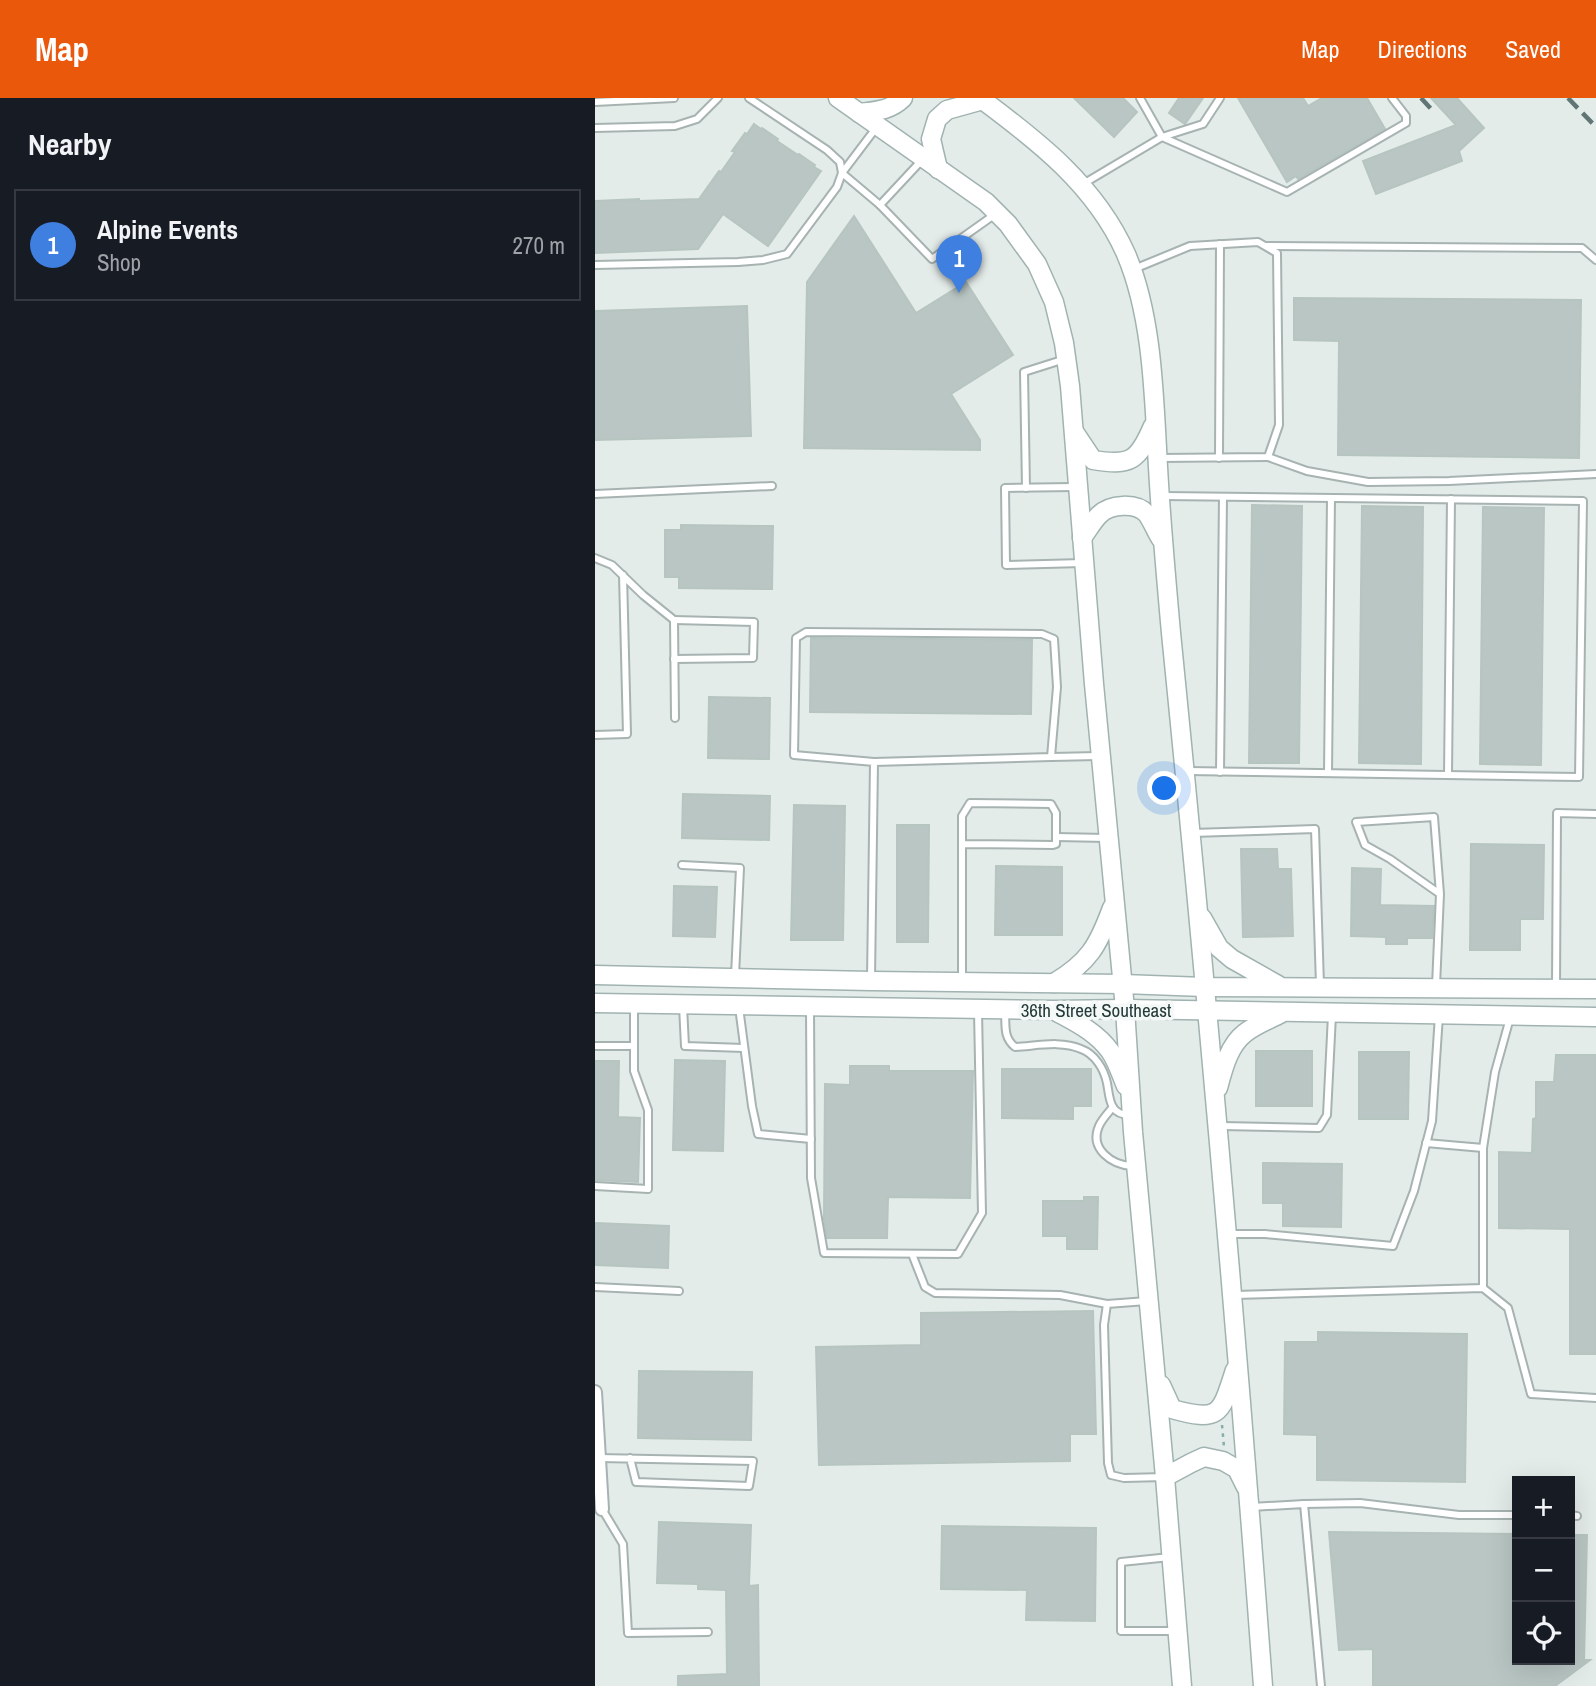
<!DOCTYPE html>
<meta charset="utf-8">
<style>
body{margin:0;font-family:"Archivo Narrow",sans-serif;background:#242831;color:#f1f3f6}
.controls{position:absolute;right:21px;bottom:21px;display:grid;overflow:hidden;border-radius:0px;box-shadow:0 7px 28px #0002}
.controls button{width:63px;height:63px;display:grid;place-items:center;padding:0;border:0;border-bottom:2px solid #363941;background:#171b24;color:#f1f3f6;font:35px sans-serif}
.you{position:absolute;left:570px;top:691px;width:24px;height:24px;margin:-18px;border:5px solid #fff;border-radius:50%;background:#1a73e8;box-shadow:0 0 0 10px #1a73e833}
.badge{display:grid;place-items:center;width:46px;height:46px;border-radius:50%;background:#ea580c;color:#fff;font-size:23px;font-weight:700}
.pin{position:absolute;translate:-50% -58px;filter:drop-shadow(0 2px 4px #0008)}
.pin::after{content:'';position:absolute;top:37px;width:24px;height:21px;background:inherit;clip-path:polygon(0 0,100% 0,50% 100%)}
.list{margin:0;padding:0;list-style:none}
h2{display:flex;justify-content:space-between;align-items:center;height:91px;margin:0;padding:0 28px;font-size:30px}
h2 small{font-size:23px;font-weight:400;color:#9ea1a6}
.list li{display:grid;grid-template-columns:46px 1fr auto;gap:21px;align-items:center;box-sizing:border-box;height:112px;margin:0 14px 14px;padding:0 14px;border:2px solid #363941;border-radius:0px}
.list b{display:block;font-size:26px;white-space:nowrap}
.list p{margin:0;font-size:23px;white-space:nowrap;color:#9ea1a6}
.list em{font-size:23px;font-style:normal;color:#9ea1a6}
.icon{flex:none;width:38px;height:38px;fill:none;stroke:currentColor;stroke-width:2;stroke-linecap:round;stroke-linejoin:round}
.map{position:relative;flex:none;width:1001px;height:1588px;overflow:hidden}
header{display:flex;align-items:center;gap:42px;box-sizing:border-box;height:98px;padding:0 35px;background:#ea580c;color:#fff}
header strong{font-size:33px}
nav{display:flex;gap:38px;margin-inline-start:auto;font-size:24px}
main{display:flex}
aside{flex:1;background:#171b24}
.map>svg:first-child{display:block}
</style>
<header>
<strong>Map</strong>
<nav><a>Map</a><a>Directions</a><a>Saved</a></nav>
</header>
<main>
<aside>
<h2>Nearby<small></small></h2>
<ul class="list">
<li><span class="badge" style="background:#3f7fe0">1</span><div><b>Alpine Events</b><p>Shop</p></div><em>270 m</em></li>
</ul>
</aside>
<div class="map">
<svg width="1001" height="1588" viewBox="0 0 1001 1588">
<rect width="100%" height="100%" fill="#e4ecea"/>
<g fill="#b9c6c3" stroke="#b7c5c1" stroke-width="2">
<polygon points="479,0 528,0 542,14 519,39"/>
<polygon points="584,0 608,0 590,26 574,15"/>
<polygon points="643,0 708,0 713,8 727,0 772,0 790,31 703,81 701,78 692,84"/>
<polygon points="836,0 862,0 889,30 864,53 867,63 781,96 768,63 861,27"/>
<polygon points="159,26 166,31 167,30 183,41 182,43 203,57 204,56 220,67 219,69 226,73 173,148 128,116 103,151 0,155 0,103 44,101 44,103 104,101 124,73 126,74 140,54 137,53 150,35 152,36"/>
<polygon points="259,118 321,215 371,184 418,257 356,296 385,342 385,352 209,350 212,184"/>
<polygon points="699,200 986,202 984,360 743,357 744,243 699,242"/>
<polygon points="152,208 156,338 0,342 0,213"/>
<polygon points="657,407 707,408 704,665 654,665"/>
<polygon points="767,408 828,409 826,666 764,665"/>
<polygon points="888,409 949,410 946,667 885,666"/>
<polygon points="86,427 178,428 177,491 84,490 84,479 70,479 70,432 86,432"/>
<polygon points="216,540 437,542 436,616 215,614"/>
<polygon points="114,599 175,600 174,661 113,660"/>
<polygon points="88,696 175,698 174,742 87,740"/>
<polygon points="199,707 250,708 248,842 196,842"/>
<polygon points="302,727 334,727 333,844 302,844"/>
<polygon points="876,746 949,747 948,821 925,821 925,852 875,852"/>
<polygon points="646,751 682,751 683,771 696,771 698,838 648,839"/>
<polygon points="401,768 467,769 467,837 400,837"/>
<polygon points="757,770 786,771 785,807 839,808 837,840 812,840 812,846 791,846 791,839 756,838"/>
<polygon points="79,788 122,789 120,839 78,838"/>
<rect x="661" y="953" width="56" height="55"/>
<polygon points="764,954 814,954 813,1021 764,1021"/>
<polygon points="961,957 1001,957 1001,1256 975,1256 975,1131 904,1130 904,1054 937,1055 938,1021 941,1020 941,984 959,984"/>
<polygon points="80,962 130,963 128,1053 78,1052"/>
<polygon points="0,963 24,963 23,1019 45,1020 43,1084 0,1082"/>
<polygon points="255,968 294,968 294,973 378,973 375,1100 293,1099 292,1140 232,1140 229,1121 230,986 255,987"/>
<polygon points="407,971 496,971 496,1008 478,1008 478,1021 407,1020"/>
<polygon points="668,1065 747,1066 746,1129 688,1128 688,1105 668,1105"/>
<polygon points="489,1099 503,1099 502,1151 472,1151 472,1138 448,1138 448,1103 489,1103"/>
<polygon points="0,1125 74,1128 73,1170 0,1167"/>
<polygon points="498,1213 501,1336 475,1336 475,1363 224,1367 221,1249 326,1247 326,1215"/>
<polygon points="723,1234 872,1236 870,1384 722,1382 722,1337 689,1336 690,1244 723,1244"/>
<polygon points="44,1273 157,1274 156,1342 43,1340"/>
<polygon points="64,1424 156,1427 154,1488 163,1487 164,1588 83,1588 83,1578 132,1576 131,1492 103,1491 103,1486 62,1485"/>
<polygon points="347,1428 501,1430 500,1523 431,1522 432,1492 346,1491"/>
<polygon points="734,1434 922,1436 922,1562 975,1562 975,1437 992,1437 989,1562 995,1562 960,1588 778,1588 778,1551 744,1552"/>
</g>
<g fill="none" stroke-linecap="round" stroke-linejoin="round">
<defs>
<g id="lane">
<polyline points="545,0 567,39 692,94 811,25 811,18 797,0"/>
<polyline points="0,4 79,0"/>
<polyline points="0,30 80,28 102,21 123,0"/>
<polyline points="281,30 247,75 285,107"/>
<polyline points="327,62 285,107 337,161 399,117"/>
<polyline points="488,86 567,39 608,26 625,0"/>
<polyline points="672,148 987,150 1001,162"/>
<polyline points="0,167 143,164 168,162 192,156 242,89 247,75 245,64 232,52 154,0"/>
<polyline points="539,171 595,148 663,144 682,155 684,327 673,359 564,360"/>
<polyline points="673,359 712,373 773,384 854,383 1001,376"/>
<polyline points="624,360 625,146"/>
<polyline points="480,389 410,390 411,467 488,465"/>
<polyline points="431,390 429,274 470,261"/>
<polyline points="0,396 177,388"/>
<polyline points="568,398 988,403 984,679 592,673"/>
<polyline points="0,460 17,467 48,497 79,522 80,620"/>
<polyline points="79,522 159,524 158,560 79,561"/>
<polyline points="0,637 32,636 28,477"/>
<polyline points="456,659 503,658"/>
<polyline points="625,674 628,399"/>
<polyline points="733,675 736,400"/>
<polyline points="853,677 856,401"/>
<polyline points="597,735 720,731 725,887"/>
<polyline points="461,739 512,740"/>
<polyline points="87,767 145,770 140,878"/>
<polyline points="276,881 279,664 199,657 201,540 211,534 447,536 459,541 462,589 456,659 279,664"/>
<polyline points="367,882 367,718 375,705 456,706 461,715 461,746 458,747 367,746"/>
<polyline points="841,888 845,796 839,719 761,724 770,747 795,761 845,796"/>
<polyline points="961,889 962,715 1001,716"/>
<polyline points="88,908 90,948 149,950"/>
<polyline points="144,909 157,1008 163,1036 216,1041"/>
<polyline points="215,910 216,1080 229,1155 363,1156 387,1115 383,913"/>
<path d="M410 914C411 928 408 939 420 949 441 948 466 942 486 951 500 956 509 971 512 985 515 1001 514 1017 535 1017"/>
<polyline points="0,948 39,948"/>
<path d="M518 1009C513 1015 507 1021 504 1028 494 1051 517 1067 537 1068"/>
<polyline points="626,1028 724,1030 732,1017 737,917"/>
<polyline points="831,1045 888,1050"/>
<polyline points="0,1088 53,1091 53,1012 39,973 39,906"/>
<polyline points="634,1136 670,1136 798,1148 819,1093 837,1023 844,917"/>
<polyline points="317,1156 330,1189 340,1195 465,1197 512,1206"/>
<polyline points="0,1189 84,1193"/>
<polyline points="888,1190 888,1050 900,974 915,920"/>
<polyline points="639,1197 888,1190 913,1210 936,1296 1001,1300"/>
<polyline points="552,1203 512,1206 509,1227 513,1365 516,1377 529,1380 570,1379"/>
<polyline points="4,1360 158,1363 154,1388 41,1384 35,1360"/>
<polyline points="709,1406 765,1405 864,1417 922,1417"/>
<polyline points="656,1409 709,1406 726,1588"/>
<polyline points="7,1411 28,1446 33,1535 113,1534"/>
<polyline points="975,1417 982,1418"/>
<polyline points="575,1459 526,1464 526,1533 582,1533"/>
</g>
<polyline id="street" points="0,1294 7,1411"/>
<g id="secondary">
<polyline points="243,0 391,104 413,126 442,166 459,204 469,245 475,288 499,586 530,911 538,1034 570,1379 587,1588"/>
<path d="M385 0C443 43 501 88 531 156 558 219 559 300 563 369 566 424 571 479 576 535 611 885 642 1236 668 1588"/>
<path d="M264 15C280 13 295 13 308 0"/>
<polyline points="343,71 336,41 342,21 352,12 388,2"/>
<path d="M480 335 498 362C536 368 543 363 558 328"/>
<path d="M487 440C493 432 498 423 504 417 515 406 541 404 552 416 557 423 561 433 566 441"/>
<polyline points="607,820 624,850 637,861 683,887"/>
<polyline points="0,877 276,883 528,886 609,889 1001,891"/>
<path d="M459 885C494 864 503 848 517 810"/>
<polyline points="0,905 459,912 530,911 1001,919"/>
<path d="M462 914C482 925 501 934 515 953 522 963 526 976 531 988"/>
<path d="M623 990C628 971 634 947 650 935 660 927 673 922 685 916"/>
<path d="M566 1287 577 1311C626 1325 626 1315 640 1272"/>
<polyline points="570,1379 596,1365 609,1359 628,1363 642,1371 651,1389"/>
</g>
</defs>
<use href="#lane" stroke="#a7b3b1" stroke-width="10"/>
<use href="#street" stroke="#a7b3b1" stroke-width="16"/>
<use href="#secondary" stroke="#a0b3b0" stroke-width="21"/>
<polyline stroke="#88aca7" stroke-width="2.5" stroke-dasharray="3.5 5" stroke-linecap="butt" points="627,1327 629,1349"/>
<use href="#lane" stroke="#fff" stroke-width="6"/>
<use href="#street" stroke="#fff" stroke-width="12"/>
<use href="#secondary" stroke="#fff" stroke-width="18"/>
<g stroke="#607675" stroke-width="4.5" stroke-dasharray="14 7" stroke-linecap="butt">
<polyline points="826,0 837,12"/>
<polyline points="973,0 1001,29"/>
</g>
</g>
<g text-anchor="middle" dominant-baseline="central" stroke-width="7" stroke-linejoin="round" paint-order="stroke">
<g font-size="19" fill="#253b39" stroke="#f4f8f7">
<text x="501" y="912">36th Street Southeast</text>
</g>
</g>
</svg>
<div class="controls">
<button>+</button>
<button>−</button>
<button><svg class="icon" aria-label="locate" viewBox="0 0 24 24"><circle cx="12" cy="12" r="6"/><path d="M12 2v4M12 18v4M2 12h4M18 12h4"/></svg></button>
</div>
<div class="you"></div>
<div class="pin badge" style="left:364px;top:195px;background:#3f7fe0">1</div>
</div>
</main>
